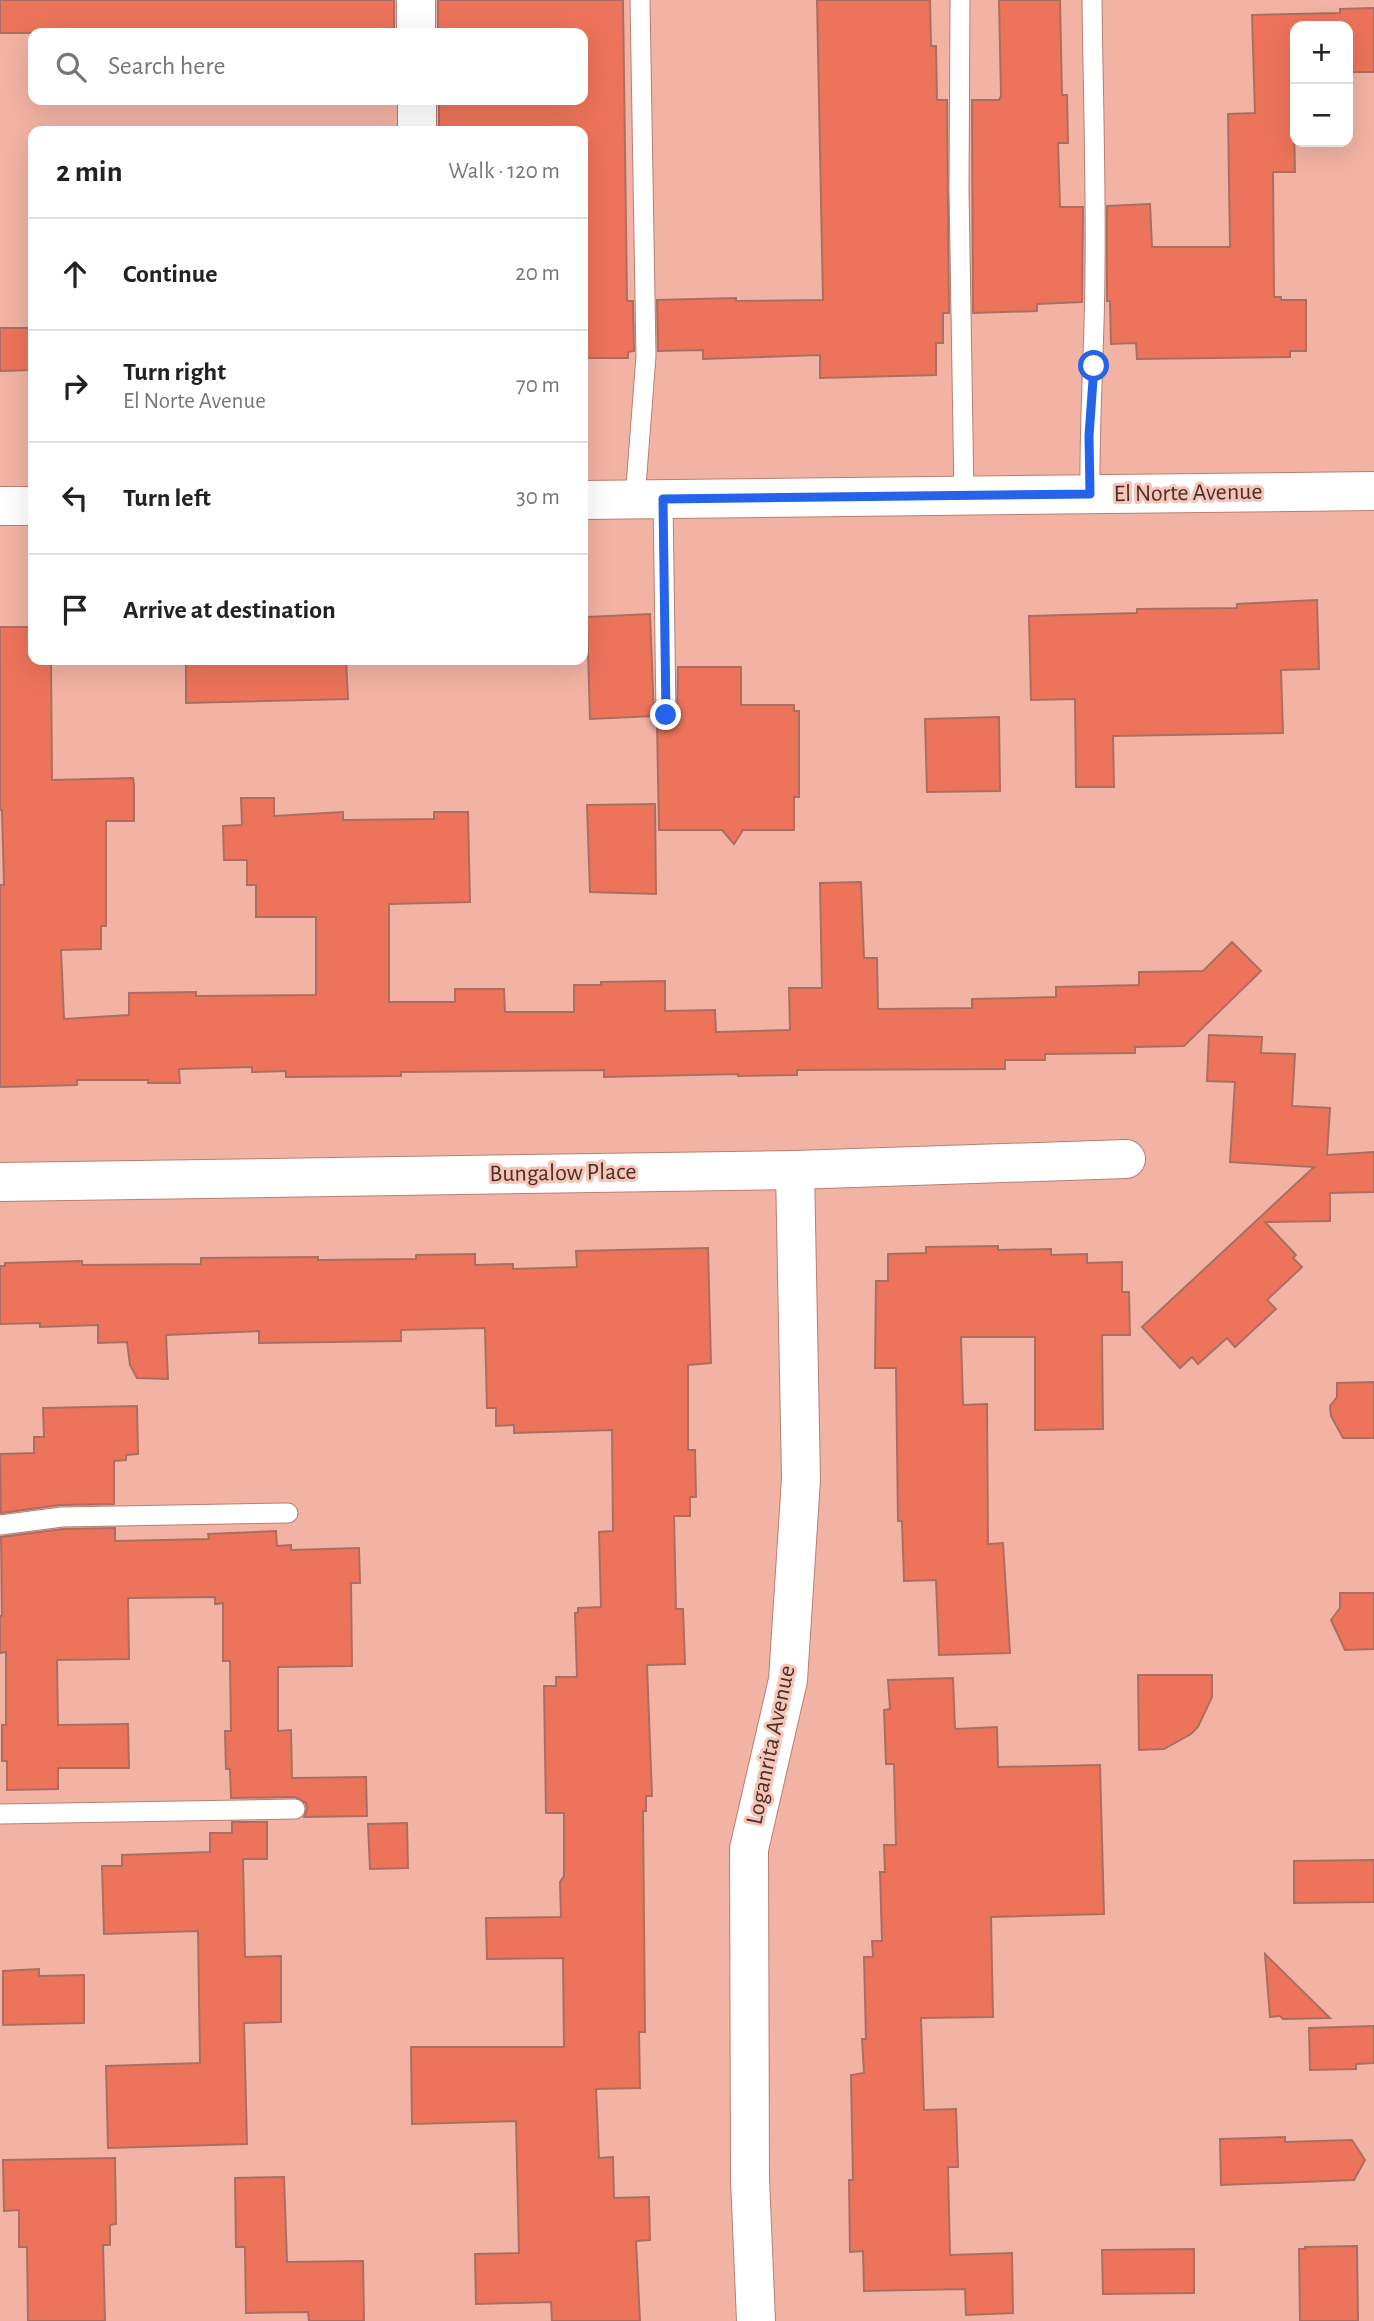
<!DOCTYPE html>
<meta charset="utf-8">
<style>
body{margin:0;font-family:"Alegreya Sans",sans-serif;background:#f2f2f2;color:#222}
.controls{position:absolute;right:21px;top:21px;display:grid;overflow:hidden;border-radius:14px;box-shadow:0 7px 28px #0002}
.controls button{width:63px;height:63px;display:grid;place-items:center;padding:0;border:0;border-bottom:2px solid #e0e0e0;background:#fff;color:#222;font:35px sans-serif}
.stop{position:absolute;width:21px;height:21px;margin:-16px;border:5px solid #2563eb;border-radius:50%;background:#fff}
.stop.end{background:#2563eb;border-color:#fff;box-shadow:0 2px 7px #0008}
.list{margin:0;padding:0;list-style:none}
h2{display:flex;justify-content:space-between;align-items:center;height:91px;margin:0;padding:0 28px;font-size:30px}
h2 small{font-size:23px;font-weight:400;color:#767676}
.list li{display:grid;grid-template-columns:46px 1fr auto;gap:21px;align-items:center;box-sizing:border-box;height:112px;padding:0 28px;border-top:2px solid #e0e0e0}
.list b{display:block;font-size:26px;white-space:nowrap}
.list p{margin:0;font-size:23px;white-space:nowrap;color:#767676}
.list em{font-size:23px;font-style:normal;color:#767676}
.icon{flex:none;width:38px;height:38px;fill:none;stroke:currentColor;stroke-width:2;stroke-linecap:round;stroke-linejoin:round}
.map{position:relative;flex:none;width:1374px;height:2321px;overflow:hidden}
.search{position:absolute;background:#fff;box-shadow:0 7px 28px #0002;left:28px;top:28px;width:560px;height:77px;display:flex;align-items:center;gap:18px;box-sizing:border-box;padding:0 24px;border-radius:14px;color:#767676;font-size:26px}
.panel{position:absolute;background:#fff;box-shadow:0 7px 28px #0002;left:28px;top:126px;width:560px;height:539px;border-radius:14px}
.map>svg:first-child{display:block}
</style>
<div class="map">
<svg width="1374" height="2321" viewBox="0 0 1374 2321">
<rect width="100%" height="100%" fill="#f2b3a4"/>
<g fill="#ed745a" stroke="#a96f62" stroke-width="2">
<rect x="0" y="0" width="394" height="33"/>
<polygon points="438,0 623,0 627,301 633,301 634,351 628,352 628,358 583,358 583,131 439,131 439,100 583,100 583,33 438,33"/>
<polygon points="817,0 930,0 931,46 936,46 937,100 947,100 949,313 943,313 943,343 936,343 936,375 820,378 820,355 703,359 703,350 658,351 657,300 736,298 736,301 823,300"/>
<polygon points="999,0 1060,0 1062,95 1067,95 1068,143 1058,143 1060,207 1083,207 1082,302 1037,304 1037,311 973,313 972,100 999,100 1001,96"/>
<polygon points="1374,8 1374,72 1348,72 1348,26 1295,26 1295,73 1293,73 1295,172 1273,172 1274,297 1281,297 1281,300 1306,300 1306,351 1290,351 1290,357 1137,359 1136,343 1111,344 1110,301 1107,301 1107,206 1150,204 1152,247 1230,247 1228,114 1255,113 1252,15 1340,13 1340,9"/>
<polygon points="0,328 33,328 33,370 0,371"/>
<polygon points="1317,600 1319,669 1281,670 1283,733 1113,736 1114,787 1076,787 1075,699 1031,700 1029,616 1137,613 1137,609 1237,608 1237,604"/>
<polygon points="650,614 654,716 590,719 587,617"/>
<polygon points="0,627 33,627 33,660 51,660 52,780 133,778 134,785 134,821 106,821 106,926 101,926 101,949 61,950 64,1019 129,1015 129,993 196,992 196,996 316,995 316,917 256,917 256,885 247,885 247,860 224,860 223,826 242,825 241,798 274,798 274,816 343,812 343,820 434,819 434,812 468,812 470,902 389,904 389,1002 455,1002 455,989 504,989 505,1012 574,1012 574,985 601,985 601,982 665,981 665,1011 715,1010 716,1032 790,1030 789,988 822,988 820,883 861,882 864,958 877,958 878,1009 972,1008 972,999 1056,997 1056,987 1139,985 1139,972 1203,971 1232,942 1261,971 1184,1046 1135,1047 1135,1053 1045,1054 1045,1060 1005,1060 1005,1069 797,1070 797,1075 738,1076 738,1074 604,1077 604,1070 401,1072 401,1076 286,1077 286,1071 252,1072 252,1067 179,1069 180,1083 148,1083 148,1080 77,1080 77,1085 0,1087 0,885 4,885 2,810 0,810"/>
<polygon points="186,660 346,660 348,699 186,703"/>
<polygon points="678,667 741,667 741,705 794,705 794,711 799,711 799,797 794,797 794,830 743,830 734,844 722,830 659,830 657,723 667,727 673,725 677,720"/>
<polygon points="999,717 1000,791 927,792 925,719"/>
<polygon points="655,804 656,894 590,892 587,805"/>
<polygon points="1209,1035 1262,1037 1261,1053 1295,1054 1292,1106 1330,1108 1327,1155 1374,1152 1374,1192 1330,1193 1330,1221 1265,1222 1296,1255 1293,1258 1302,1267 1267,1300 1276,1309 1235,1347 1227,1338 1198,1364 1192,1357 1180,1368 1142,1327 1314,1167 1230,1162 1235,1082 1207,1081"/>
<polygon points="998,1246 998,1250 1051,1249 1051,1255 1087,1254 1087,1263 1122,1262 1122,1292 1129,1292 1130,1335 1102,1335 1103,1429 1035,1430 1035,1337 961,1337 963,1405 987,1404 988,1544 1003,1543 1010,1653 939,1655 936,1580 904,1581 902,1521 898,1521 896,1368 875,1368 876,1281 888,1281 888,1254 926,1253 926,1247"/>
<polygon points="708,1248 711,1363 688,1365 688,1450 695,1450 696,1497 690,1497 690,1516 674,1516 676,1609 683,1609 685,1664 647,1665 652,1796 646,1796 646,1811 643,1811 645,2032 639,2032 640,2088 596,2089 599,2158 613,2157 614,2198 649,2197 650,2240 636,2241 640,2321 552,2321 551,2302 476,2304 475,2254 519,2253 516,2121 412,2124 411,2047 564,2047 563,1958 487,1959 486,1918 561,1917 560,1882 564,1876 564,1813 546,1813 544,1686 556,1686 556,1677 577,1677 575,1613 578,1613 578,1608 601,1607 599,1532 613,1531 612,1430 514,1433 514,1425 496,1426 496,1408 487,1408 485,1328 401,1330 401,1341 259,1343 259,1331 166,1335 168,1379 137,1378 130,1365 127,1342 98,1343 98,1325 40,1327 40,1323 0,1324 0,1266 5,1266 5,1263 82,1261 82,1265 201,1264 201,1258 318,1257 318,1260 416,1259 416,1255 475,1254 475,1265 513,1264 513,1269 577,1267 576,1251"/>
<polygon points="1374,1382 1374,1438 1343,1438 1331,1416 1330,1406 1337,1397 1337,1383"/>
<polygon points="137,1406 138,1454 126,1455 126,1460 114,1461 114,1504 60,1505 1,1513 0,1454 34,1453 34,1437 44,1437 43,1408"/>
<polygon points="115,1528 115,1541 209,1539 208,1534 276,1531 277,1546 291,1545 291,1550 359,1548 360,1583 351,1583 352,1666 278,1667 278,1731 291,1730 292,1778 366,1777 367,1816 304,1817 307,1809 306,1803 295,1797 231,1798 230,1769 226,1769 225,1731 231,1731 230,1661 223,1661 223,1603 215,1604 215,1597 128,1598 129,1659 57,1660 58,1725 128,1724 129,1768 58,1768 58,1789 7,1790 7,1761 2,1761 2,1725 6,1725 6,1652 0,1653 0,1616 2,1616 1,1537 63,1529"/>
<polygon points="1340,1593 1374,1593 1374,1649 1345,1650 1331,1620 1340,1608"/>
<polygon points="1138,1675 1212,1675 1212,1697 1198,1727 1191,1734 1164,1749 1139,1750"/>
<polygon points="953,1678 955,1729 997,1727 998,1767 1100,1765 1104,1914 991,1917 993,2017 921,2018 924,2110 956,2109 958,2167 948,2167 950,2255 1012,2253 1013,2313 966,2315 965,2289 864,2291 863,2251 850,2252 849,2180 853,2180 851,2075 864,2073 862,2039 866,2039 864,1957 873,1957 872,1941 882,1941 880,1872 885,1872 884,1845 896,1845 894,1764 886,1764 884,1710 890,1709 888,1680"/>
<polygon points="232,1822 267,1822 267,1859 243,1859 245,1957 281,1956 281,2022 244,2023 247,2144 108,2148 106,2066 200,2063 198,1931 104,1934 102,1866 122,1866 122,1855 210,1852 210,1833 232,1833"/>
<polygon points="407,1823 408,1868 370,1869 368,1824"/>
<polygon points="1374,1860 1374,1902 1294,1903 1294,1861"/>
<polygon points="1265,1954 1330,2018 1283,2019 1280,2016 1270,2017"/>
<polygon points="39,1969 39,1976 84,1975 84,2023 3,2025 3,1971"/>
<polygon points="1374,2026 1374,2063 1356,2064 1356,2069 1310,2070 1309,2028"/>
<polygon points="1285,2137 1285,2142 1352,2140 1365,2160 1354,2180 1221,2185 1220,2139"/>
<polygon points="115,2158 116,2224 110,2225 110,2245 103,2245 105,2321 28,2321 27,2247 19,2247 19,2210 4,2211 3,2160"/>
<polygon points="284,2177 287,2262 363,2261 364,2321 309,2321 308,2312 246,2313 245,2247 236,2247 235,2178"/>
<polygon points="1357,2246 1358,2321 1300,2321 1299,2249 1305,2249 1305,2247"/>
<polygon points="1194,2249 1194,2293 1103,2294 1102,2250"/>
</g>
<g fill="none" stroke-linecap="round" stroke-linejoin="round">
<defs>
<g id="service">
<polyline points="960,0 959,189 964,496"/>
<path d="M1090 494C1089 418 1095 342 1095 266 1096 177 1093 89 1092 0"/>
<polyline points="635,499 646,356 640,0"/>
<polyline points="663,499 666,715"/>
<polyline points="0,1525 62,1517 288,1513"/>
<polyline points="0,1814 295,1809"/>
</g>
<g id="minor">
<polyline points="416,0 416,33"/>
<polyline points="417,100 417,131"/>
<polyline points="583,500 1374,491"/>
<polyline points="0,506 33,506"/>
<polyline points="0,1182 795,1170 1126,1159"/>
<polyline points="756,2321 750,2179 749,1849 788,1680 801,1479 795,1170"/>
</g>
</defs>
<use href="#service" stroke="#ba7e71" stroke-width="21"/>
<use href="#minor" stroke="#ba7e71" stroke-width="40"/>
<use href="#service" stroke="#fff" stroke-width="19"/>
<use href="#minor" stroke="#fff" stroke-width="38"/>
</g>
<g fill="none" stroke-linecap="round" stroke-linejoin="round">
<polyline stroke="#2563eb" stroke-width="9" points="666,715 663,499 1090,494 1089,436 1094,366"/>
</g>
<g text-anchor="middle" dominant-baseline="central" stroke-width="6" stroke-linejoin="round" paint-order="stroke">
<g font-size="24" fill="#49302a" stroke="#f7c4b7">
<text transform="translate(1188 493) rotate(-1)">El Norte Avenue</text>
<text transform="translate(563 1173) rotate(-1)">Bungalow Place</text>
<text transform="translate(771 1745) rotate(-78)">Loganrita Avenue</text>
</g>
</g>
</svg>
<div class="controls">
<button>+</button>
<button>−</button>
</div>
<div class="stop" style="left:1094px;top:366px"></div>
<div class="stop end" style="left:666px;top:715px"></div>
<div class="search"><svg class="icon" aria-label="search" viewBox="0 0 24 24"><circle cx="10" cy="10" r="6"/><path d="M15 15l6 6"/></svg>Search here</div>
<section class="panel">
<h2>2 min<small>Walk · 120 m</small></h2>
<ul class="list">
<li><svg class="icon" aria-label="ahead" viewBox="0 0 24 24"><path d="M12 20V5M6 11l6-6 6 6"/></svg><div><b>Continue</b></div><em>20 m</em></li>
<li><svg class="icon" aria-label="right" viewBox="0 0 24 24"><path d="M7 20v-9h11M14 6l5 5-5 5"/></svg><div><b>Turn right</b><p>El Norte Avenue</p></div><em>70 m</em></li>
<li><svg class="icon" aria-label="left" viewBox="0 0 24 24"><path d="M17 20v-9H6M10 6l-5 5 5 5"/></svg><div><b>Turn left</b></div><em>30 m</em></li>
<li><svg class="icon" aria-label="arrive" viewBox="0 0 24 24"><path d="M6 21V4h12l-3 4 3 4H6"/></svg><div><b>Arrive at destination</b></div></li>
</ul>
</section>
</div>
